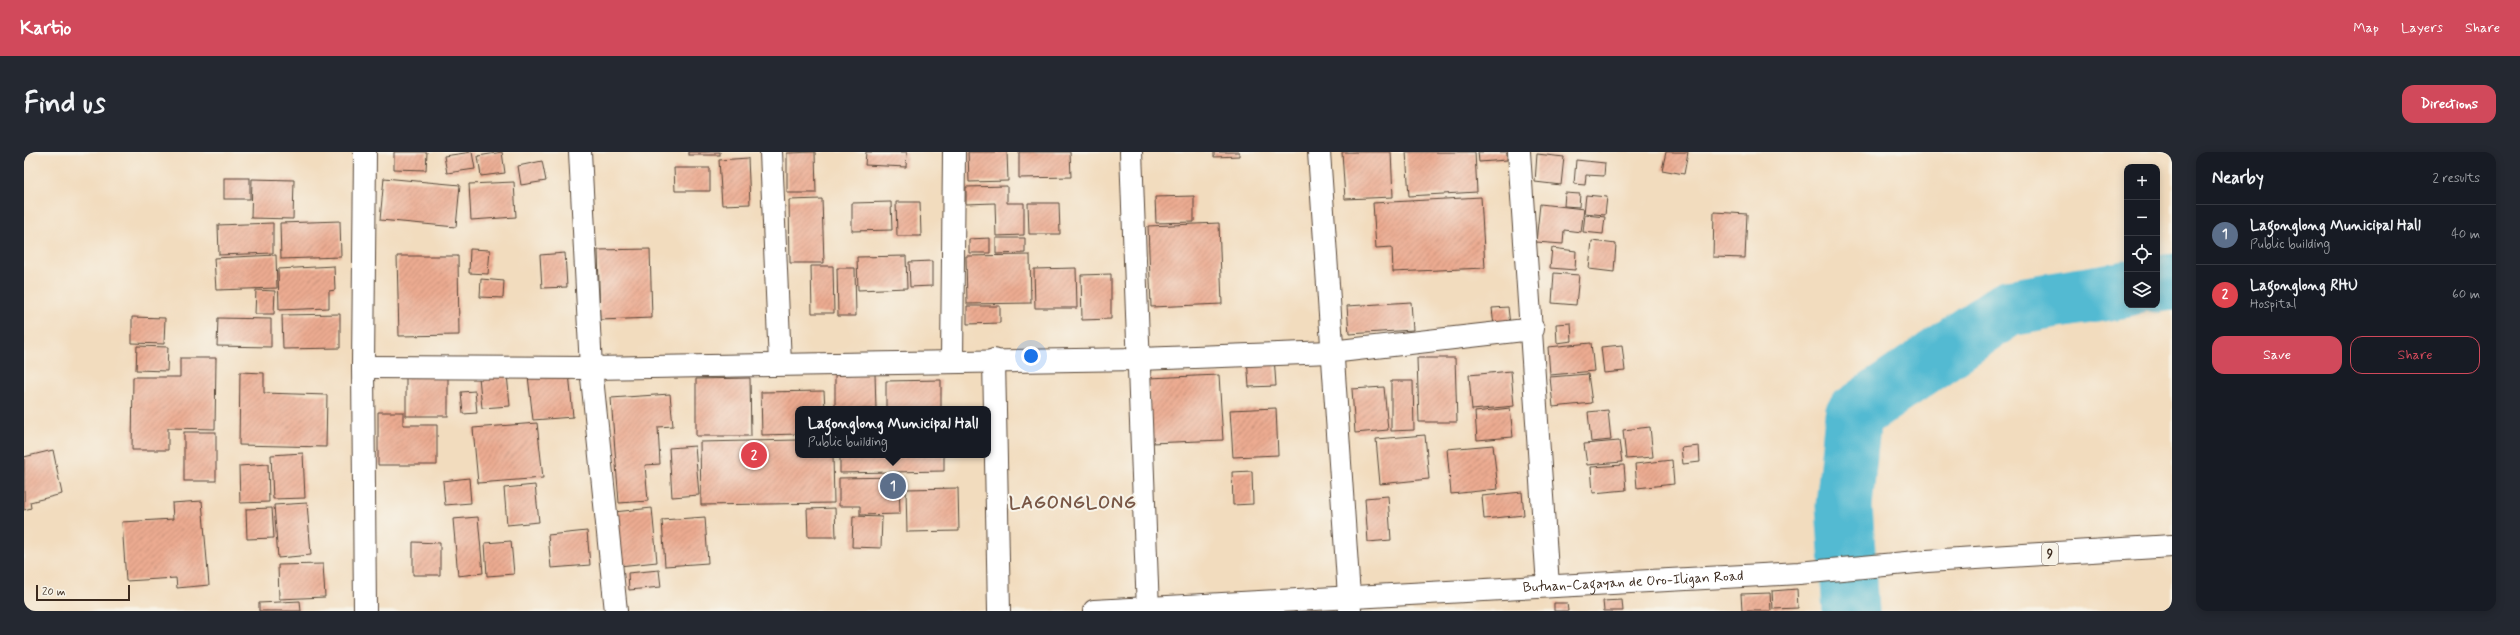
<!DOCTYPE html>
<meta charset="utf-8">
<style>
body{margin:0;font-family:Mynerve,sans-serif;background:#242831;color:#f1f3f6}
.controls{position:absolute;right:12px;top:12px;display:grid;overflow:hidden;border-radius:8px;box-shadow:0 2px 10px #0003}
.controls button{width:36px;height:36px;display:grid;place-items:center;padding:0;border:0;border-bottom:1px solid #363941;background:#171b24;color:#f1f3f6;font:20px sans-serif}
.scale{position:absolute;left:12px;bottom:10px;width:94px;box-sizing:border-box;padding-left:4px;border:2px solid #3b2a1e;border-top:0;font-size:11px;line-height:14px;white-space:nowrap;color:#3b2a1e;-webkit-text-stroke:3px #f7f3e8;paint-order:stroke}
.you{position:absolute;left:1007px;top:204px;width:14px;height:14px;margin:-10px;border:3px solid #fff;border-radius:50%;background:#1a73e8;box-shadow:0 0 0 6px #1a73e833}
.badge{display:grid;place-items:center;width:26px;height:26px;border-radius:50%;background:#d1495b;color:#fff;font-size:13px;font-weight:700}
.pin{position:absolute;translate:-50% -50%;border:2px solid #fff;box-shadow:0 1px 4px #0006}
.popup{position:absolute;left:771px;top:254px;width:196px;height:52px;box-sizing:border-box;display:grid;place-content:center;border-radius:8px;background:#171b24;filter:drop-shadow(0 1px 3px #0005);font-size:13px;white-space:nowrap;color:#9ea1a6}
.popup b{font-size:15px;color:#f1f3f6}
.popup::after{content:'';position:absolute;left:50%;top:100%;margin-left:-8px;border:8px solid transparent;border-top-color:#171b24}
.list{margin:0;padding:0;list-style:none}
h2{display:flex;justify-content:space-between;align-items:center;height:52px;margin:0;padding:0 16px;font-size:17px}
h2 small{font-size:13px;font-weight:400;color:#9ea1a6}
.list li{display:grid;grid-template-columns:26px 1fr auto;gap:12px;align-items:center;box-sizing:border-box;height:60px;padding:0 16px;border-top:1px solid #363941}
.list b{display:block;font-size:15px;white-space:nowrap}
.list p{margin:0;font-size:13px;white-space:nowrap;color:#9ea1a6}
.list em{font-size:13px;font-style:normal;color:#9ea1a6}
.actions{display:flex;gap:8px;padding:12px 16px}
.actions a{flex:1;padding:9px 0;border:1px solid #d1495b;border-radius:12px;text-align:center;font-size:14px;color:#d1495b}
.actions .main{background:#d1495b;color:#fff}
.icon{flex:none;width:22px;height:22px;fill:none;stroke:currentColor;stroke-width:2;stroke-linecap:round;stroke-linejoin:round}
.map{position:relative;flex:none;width:2148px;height:459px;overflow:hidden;border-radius:12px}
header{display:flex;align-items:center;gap:24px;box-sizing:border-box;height:56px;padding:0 20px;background:#d1495b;color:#fff}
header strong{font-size:19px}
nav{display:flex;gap:22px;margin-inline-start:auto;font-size:14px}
.intro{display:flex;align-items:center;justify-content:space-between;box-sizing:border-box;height:96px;padding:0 24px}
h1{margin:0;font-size:28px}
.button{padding:10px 18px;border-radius:12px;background:#d1495b;color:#fff;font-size:14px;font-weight:700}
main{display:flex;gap:24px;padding:0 24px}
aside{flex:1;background:#171b24;border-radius:12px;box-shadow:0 2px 10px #0003}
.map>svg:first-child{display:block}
</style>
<header>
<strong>Kartio</strong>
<nav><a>Map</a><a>Layers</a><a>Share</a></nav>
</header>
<div class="intro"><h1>Find us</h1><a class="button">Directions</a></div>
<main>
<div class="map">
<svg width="2148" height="459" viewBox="0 0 2148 459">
<defs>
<pattern id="building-hatch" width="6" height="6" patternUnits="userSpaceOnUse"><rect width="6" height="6" fill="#ecab91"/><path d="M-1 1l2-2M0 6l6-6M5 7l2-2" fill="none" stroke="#c08b76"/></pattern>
</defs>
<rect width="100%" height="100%" fill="#f7f3e8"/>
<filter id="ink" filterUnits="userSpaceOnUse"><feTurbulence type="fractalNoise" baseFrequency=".025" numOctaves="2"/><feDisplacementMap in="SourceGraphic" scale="8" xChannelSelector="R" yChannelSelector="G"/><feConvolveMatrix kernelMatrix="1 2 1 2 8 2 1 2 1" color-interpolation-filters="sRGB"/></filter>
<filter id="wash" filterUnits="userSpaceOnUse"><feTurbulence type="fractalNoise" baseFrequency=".012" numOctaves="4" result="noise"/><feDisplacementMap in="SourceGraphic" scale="16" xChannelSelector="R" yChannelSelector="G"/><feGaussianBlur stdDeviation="0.9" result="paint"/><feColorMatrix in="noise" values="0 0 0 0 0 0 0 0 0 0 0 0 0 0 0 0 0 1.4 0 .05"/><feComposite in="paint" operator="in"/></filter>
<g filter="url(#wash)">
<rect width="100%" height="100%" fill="#f2dcbe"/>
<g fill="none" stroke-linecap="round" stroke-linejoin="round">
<g stroke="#53bad2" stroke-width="57">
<polyline points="2133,132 2148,130"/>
<polyline points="1827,459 1820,354 1829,263 1984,156 2103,137"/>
</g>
</g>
<g id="blocks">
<g fill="url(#building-hatch)">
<polygon points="370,0 403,0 402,18 370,17"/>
<polygon points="448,0 451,17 423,21 420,4"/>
<polygon points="478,0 481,21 457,24 454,4"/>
<rect x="665" y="0" width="31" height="3"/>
<polygon points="791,0 792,41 763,41 763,1"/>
<polygon points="842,0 883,0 882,15 841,13"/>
<polygon points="944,0 983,0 984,29 945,30"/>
<polygon points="995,0 1046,0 1047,25 995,26"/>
<polygon points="1190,0 1215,0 1215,4 1190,5"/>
<polygon points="1318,0 1367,0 1369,45 1321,47"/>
<polygon points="1382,0 1451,0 1453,40 1385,44"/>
<polygon points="1454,0 1483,0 1483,8 1455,10"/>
<polygon points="1642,0 1664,0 1660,22 1638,18"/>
<polygon points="1513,2 1540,5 1537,33 1511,30"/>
<polygon points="724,6 726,52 698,53 695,8"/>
<polygon points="1552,8 1581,11 1580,24 1562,23 1561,33 1550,32"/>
<polygon points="518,9 522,29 497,33 494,14"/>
<polygon points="650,16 686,16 686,39 651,39"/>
<rect x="200" y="26" width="26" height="21"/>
<polygon points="360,26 436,33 432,75 356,68"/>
<polygon points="228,27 270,28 269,67 227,66"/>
<polygon points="490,30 492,65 447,68 445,32"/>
<polygon points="983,34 983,51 1000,51 1000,83 972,84 971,51 942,52 942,35"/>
<polygon points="1541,41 1556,42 1555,55 1540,54"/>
<polygon points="1562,43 1583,45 1581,63 1560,61"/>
<polygon points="1170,44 1170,70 1132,71 1131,45"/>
<polygon points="1457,45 1461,116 1369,120 1368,95 1352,96 1349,51"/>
<polygon points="798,47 800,111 766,111 765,48"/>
<polygon points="867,50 868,78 828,79 828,51"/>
<polygon points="872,50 896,50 897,84 873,84"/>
<polygon points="1004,51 1035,51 1036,82 1005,82"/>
<polygon points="1516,52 1560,57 1557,80 1540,78 1539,92 1512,90"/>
<polygon points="1690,60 1723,62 1721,106 1689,105"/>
<polygon points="1561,63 1581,65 1579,82 1559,80"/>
<polygon points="316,69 317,105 257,107 256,71"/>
<polygon points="249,71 249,101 195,103 194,73"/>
<polygon points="1195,71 1198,152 1127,155 1124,74"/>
<polygon points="966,86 966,101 945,101 945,87"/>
<polygon points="972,86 1001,86 1001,101 972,102"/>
<polygon points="1568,89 1592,92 1590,120 1565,117"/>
<polygon points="1528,96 1552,99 1551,118 1526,116"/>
<polygon points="446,97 466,98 464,122 445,121"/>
<polygon points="626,97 628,166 576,168 574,98"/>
<polygon points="541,101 543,135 518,136 516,103"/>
<polygon points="252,103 253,136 192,138 190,106"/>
<polygon points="1006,103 1007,151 943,152 942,104"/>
<polygon points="373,104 434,104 435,183 375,184"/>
<polygon points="882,104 883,136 834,138 833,105"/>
<polygon points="908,109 908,134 886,135 885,110"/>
<polygon points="310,114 311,138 305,139 305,156 255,158 254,117"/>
<polygon points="787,114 809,114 810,161 788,161"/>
<polygon points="813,116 831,116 832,164 814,164"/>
<polygon points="1052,116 1053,156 1011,156 1010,117"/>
<polygon points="1530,121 1555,123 1552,153 1528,151"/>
<polygon points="1087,122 1087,167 1058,168 1057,123"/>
<polygon points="457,127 480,129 479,146 456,145"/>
<polygon points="232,138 251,139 250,162 231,162"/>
<polygon points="1387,150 1389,178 1325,182 1323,154"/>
<polygon points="943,154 976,154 976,171 943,172"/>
<polygon points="1484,155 1486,173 1470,174 1468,156"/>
<polygon points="316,162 316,196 259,197 258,163"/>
<polygon points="108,165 141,166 140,192 108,191"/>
<polygon points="194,166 247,167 247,195 193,194"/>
<polygon points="1547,171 1548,189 1533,191 1532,172"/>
<polygon points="1567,191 1570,219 1526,223 1524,195"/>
<polygon points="1598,193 1601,219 1580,221 1577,195"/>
<polygon points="113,194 144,195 143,219 112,218"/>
<polygon points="1250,204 1252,234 1225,235 1223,205"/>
<polygon points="156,206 192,206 191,277 144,276 144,298 108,298 109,225 156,225"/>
<polygon points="1393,206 1431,206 1433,270 1395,270"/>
<polygon points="1487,219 1490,254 1448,258 1445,223"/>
<polygon points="216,220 240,221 240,241 303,243 302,295 215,293"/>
<polygon points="545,220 549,265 509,268 504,224"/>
<rect x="382" y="222" width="42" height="42"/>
<polygon points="483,222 486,254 458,256 455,225"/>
<polygon points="851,222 852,257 811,257 811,223"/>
<polygon points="1564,222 1568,251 1529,255 1526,225"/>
<polygon points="1195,223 1199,288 1127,291 1124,226"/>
<polygon points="726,226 727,284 672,284 672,227"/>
<polygon points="917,228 917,257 862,257 862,229"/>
<polygon points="1367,229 1389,229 1390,278 1367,279"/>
<polygon points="1360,235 1364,278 1331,281 1328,237"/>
<polygon points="451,239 453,261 439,262 437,240"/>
<polygon points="800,239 801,257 774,257 774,282 738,283 737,240"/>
<polygon points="646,242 649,274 634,275 636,312 621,313 624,349 595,351 587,246"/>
<polygon points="1252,256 1254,303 1209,305 1206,258"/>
<polygon points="1486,256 1489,285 1453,288 1451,260"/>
<polygon points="1584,258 1587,288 1567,290 1564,260"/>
<polygon points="354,260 379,260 379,273 413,273 413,313 354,313"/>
<polygon points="513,271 519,326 454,331 449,276"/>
<polygon points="1626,275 1629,305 1602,307 1599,278"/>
<rect x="160" y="280" width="32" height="49"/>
<polygon points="1401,283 1405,327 1356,332 1352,287"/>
<polygon points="774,288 774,303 809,303 810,351 677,353 676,290"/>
<polygon points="1595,289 1598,310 1563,313 1560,292"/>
<polygon points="1469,293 1474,337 1427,342 1423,297"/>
<polygon points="671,294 675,343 648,345 645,296"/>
<polygon points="1675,294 1676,310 1659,312 1657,296"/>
<polygon points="29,298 38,342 6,350 7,356 0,358 0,305"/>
<polygon points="279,301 281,346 249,347 247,303"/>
<polygon points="816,303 920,303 920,319 816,321"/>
<polygon points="1648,308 1650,332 1613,336 1611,312"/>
<polygon points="244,312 245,350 216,351 215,314"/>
<polygon points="1600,313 1602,338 1569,341 1567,315"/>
<polygon points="1228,319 1229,352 1209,353 1208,320"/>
<polygon points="875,325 876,362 836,363 836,354 815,354 815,326"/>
<polygon points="445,326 447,351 421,353 419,329"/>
<polygon points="511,333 515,370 483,373 480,336"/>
<polygon points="934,336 935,379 883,380 882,337"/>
<polygon points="1498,340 1500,363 1460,367 1458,344"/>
<polygon points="1364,344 1367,388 1344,390 1341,346"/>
<polygon points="178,349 185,433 153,436 152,426 102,429 98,370 149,367 148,351"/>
<polygon points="283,351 287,403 254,406 250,353"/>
<polygon points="248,356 250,386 223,387 222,357"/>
<polygon points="628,356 633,410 595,414 590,360"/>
<polygon points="811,356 812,385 784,385 783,357"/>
<polygon points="829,364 858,365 857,396 828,395"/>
<polygon points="454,365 459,421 434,424 429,367"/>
<polygon points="681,365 684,411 641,414 638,368"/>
<polygon points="563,379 566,413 527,416 524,383"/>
<polygon points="487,389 490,422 463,424 461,391"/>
<polygon points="389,390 416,391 416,423 389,423"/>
<polygon points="299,412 301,445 255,447 254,413"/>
<polygon points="635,418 637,435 605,438 604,421"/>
<polygon points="1773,437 1774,456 1749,457 1748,439"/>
<polygon points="1746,441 1747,459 1718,459 1717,442"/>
<polygon points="1598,448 1599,459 1580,459 1579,449"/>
<polygon points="276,449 277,459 235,459 235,451"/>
<polygon points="1530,451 1543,451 1544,459 1530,459"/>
</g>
</g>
</g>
<g filter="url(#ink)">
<use href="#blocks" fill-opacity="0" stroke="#564536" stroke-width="1"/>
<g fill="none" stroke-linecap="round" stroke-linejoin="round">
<defs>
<g id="minor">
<polyline points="556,0 567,216 592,459"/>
<polyline points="747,0 756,212"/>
<polyline points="1107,0 1124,459"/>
<polyline points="1295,0 1326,459"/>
<polyline points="1495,0 1524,434"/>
<polyline points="970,208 975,459"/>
<polyline points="928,209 930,0"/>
<polyline points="339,215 567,216 1115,207 1307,200 1509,177"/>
<polyline points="341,459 339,215 341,0"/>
</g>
<g id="highway">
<path id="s1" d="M1070 459 1775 421 1903 409 2148 394"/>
</g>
</defs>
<use href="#minor" stroke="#564536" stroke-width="24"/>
<use href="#highway" stroke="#564536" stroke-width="24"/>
<use href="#minor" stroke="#fff" stroke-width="22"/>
<use href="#highway" stroke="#fff" stroke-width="22"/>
</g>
</g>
<g text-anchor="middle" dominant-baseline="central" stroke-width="4" stroke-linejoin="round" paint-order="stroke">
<rect fill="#f7f3e8" stroke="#73665b" stroke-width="1" x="2018" y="391" width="16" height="22" rx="3"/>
<g font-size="13" font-weight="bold" fill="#3b2a1e">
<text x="2026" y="402">9</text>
</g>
<g font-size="14" fill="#3b2a1e" stroke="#f7f3e8">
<text stroke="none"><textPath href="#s1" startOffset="540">Butuan-Cagayan de Oro-Iligan Road</textPath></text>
</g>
<g font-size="18" font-weight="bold" letter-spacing="1" fill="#795746" stroke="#f7f3e8">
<text x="1049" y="351">LAGONGLONG</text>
</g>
</g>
</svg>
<div class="controls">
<button>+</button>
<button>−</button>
<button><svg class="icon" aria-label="locate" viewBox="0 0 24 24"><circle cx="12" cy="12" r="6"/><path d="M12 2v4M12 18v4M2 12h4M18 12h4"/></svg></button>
<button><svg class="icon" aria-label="layers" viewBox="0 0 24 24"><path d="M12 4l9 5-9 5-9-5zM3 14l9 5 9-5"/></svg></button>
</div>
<div class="scale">20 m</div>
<div class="you"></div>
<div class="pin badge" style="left:869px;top:334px;background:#5c6f8a">1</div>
<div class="popup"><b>Lagonglong Municipal Hall</b>Public building</div>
<div class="pin badge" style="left:730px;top:303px;background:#e0444e">2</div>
</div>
<aside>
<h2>Nearby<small>2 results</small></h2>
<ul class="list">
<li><span class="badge" style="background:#5c6f8a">1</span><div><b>Lagonglong Municipal Hall</b><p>Public building</p></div><em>40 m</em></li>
<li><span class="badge" style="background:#e0444e">2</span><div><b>Lagonglong RHU</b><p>Hospital</p></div><em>60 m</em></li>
</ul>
<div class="actions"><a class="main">Save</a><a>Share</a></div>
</aside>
</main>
